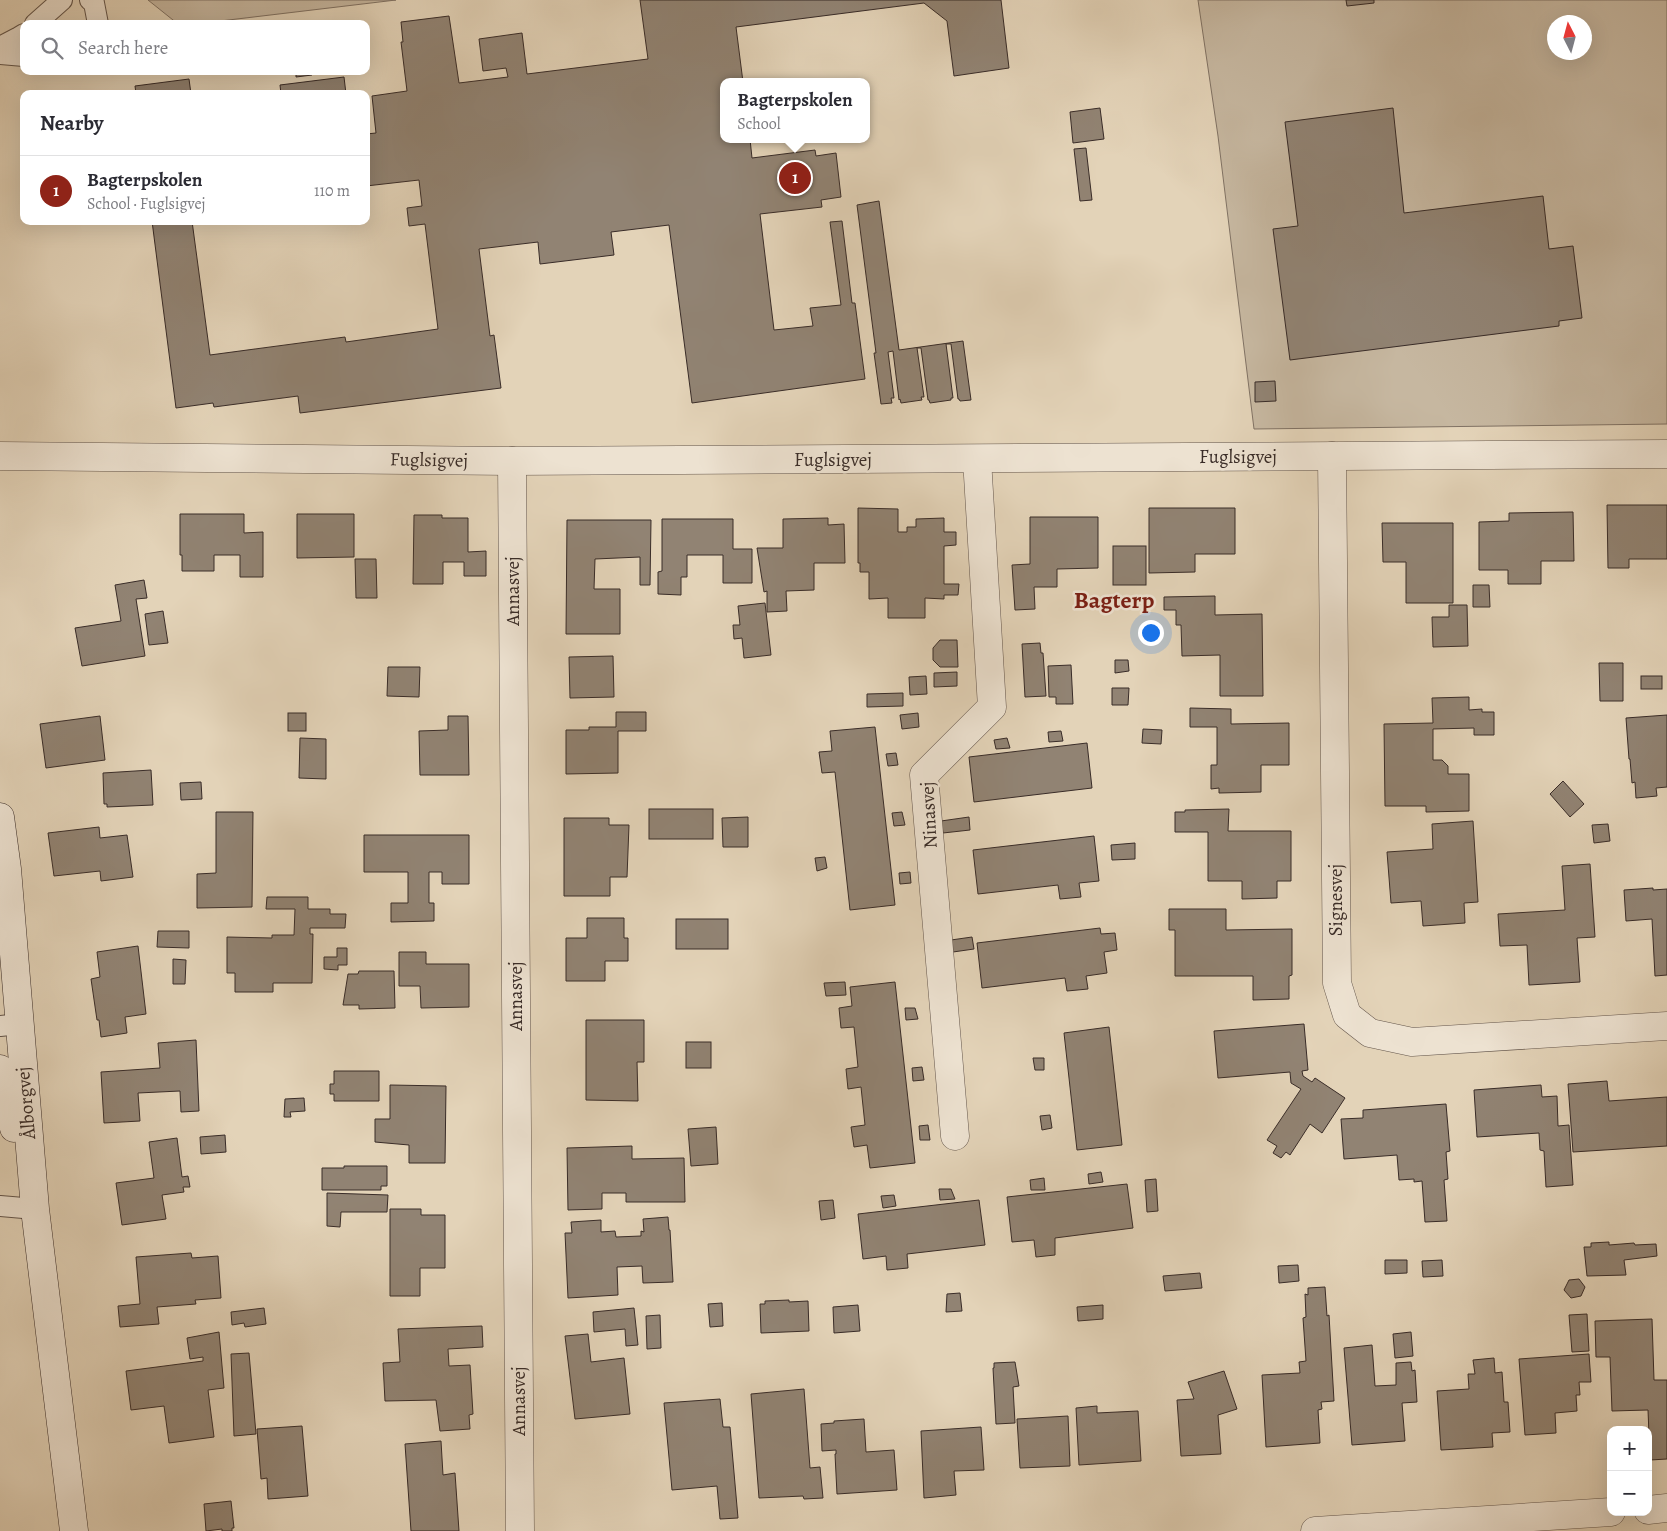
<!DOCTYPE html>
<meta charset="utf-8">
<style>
body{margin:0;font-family:Alegreya,serif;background:#f7f7f7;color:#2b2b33}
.controls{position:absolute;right:15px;bottom:15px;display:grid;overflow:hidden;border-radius:10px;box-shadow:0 5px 20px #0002}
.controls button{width:45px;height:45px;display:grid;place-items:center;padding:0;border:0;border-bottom:1px solid #e1e1e2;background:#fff;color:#2b2b33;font:25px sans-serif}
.compass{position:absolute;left:1547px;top:15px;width:45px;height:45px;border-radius:50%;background:#fff;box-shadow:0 5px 20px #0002;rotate:354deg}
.you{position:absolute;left:1150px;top:632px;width:18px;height:18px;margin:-12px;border:4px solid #fff;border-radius:50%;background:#1a73e8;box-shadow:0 0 0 8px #1a73e833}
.badge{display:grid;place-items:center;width:32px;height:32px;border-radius:50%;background:#8f2418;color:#fff;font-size:16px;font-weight:700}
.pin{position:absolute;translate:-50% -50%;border:2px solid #fff;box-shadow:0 1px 5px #0006}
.popup{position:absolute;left:720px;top:78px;width:150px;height:65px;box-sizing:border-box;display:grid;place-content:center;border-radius:10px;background:#fff;filter:drop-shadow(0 1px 4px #0005);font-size:16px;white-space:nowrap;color:#7c7c81}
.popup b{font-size:19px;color:#2b2b33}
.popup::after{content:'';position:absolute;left:50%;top:100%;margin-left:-10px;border:10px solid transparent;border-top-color:#fff}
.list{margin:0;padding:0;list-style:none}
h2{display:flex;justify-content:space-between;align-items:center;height:65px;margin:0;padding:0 20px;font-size:21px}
h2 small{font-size:16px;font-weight:400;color:#7c7c81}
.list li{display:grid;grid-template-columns:32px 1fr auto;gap:15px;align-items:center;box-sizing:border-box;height:70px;padding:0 20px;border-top:1px solid #e1e1e2}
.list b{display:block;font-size:19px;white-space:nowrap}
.list p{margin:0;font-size:16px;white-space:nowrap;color:#7c7c81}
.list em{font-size:16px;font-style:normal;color:#7c7c81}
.icon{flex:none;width:28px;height:28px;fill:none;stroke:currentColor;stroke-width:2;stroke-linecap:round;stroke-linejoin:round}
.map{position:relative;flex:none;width:1667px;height:1531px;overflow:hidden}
.search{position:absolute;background:#fff;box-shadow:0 5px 20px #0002;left:20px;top:20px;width:350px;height:55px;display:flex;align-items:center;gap:12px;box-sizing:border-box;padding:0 18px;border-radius:10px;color:#7c7c81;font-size:19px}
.panel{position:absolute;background:#fff;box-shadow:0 5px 20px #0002;left:20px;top:90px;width:350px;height:135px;border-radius:10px}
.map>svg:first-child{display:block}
</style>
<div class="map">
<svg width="1667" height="1531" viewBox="0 0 1667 1531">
<rect width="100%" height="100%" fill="#e3d3b8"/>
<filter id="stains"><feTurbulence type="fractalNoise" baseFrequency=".004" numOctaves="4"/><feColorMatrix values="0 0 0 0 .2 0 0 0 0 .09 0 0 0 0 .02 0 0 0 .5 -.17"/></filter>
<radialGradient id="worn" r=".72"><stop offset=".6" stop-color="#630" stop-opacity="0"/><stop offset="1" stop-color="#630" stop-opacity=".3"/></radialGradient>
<g fill="#c6b7a0" stroke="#807264" fill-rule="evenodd">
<polygon points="148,0 396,0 195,24 178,24"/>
<path d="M1198 0H1667V424L1254 429 1218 136ZM1554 22H1584V52H1554Z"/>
</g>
<g fill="#918373" stroke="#392c28">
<polygon points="640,0 1001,0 1009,68 954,76 947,21 924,3 736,27 743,82 724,82 724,139 750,139 752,158 815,150 816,156 836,153 841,197 821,200 822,207 760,214 774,330 813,326 810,308 841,305 830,222 842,221 852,303 855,303 865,379 692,403 669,225 611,232 614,255 540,264 538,242 479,249 490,336 494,335 501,388 300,413 298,396 214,407 213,403 176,408 152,221 192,221 210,355 345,337 346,342 438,329 425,224 409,226 407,208 422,206 419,180 366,186 366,134 376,133 372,96 407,91 401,42 403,42 401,22 449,16 459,83 508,77 506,68 483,71 479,39 522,33 527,74 648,59"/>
<polygon points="1346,0 1374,0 1374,3 1347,6"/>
<polygon points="296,71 312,71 312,75 296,77"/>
<polygon points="344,77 346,94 281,94 280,85"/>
<polygon points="189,79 191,94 136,94 135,86"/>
<polygon points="1100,108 1104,139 1073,143 1070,112"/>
<polygon points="1393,108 1404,213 1543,196 1549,249 1573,246 1582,318 1559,321 1559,326 1290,360 1273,229 1298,226 1285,122"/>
<polygon points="1086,148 1092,200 1080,201 1074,149"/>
<polygon points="879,201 899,350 963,341 971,400 960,401 959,399 958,399 951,344 946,344 953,398 951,398 951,400 930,403 929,400 928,400 921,348 917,348 924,397 921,397 922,400 901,403 900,399 899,400 893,351 888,352 894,398 891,398 892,403 881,404 874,353 876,353 857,205"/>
<polygon points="1275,381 1276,401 1255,402 1255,382"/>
<polygon points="1607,505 1667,505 1667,559 1629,559 1629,568 1608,568"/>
<polygon points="858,508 898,509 898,532 907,532 907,527 916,527 916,519 944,518 944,532 956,532 956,545 944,546 944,584 959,584 958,595 944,595 944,599 925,598 925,618 888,618 888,598 869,599 869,572 860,572 860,563 858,563"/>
<polygon points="1149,508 1235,508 1235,554 1195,554 1195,572 1149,573"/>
<polygon points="1573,512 1574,561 1541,561 1541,584 1508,584 1508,570 1479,570 1479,522 1509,521 1509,513"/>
<polygon points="180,514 244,514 244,533 263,532 263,577 240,577 240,555 214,555 214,571 182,571 182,555 180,555"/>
<polygon points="297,514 354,514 354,557 297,558"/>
<polygon points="414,515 442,515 442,518 468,518 468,552 486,551 486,576 464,576 464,562 443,562 443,584 413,584"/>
<polygon points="1030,517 1098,517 1098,568 1057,569 1057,587 1034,587 1035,609 1015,610 1012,565 1030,564"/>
<polygon points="828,518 828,525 844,524 845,563 814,563 814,590 786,591 787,611 767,612 767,591 764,592 757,548 783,548 783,519"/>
<polygon points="662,519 733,519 733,549 752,549 752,583 723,583 723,555 687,555 687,577 681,577 681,595 658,594 658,572 662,571"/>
<polygon points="567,520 651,520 650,585 640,585 640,557 595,559 594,589 620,589 620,634 566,634"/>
<polygon points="1382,523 1453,523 1453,603 1406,603 1406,562 1383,562"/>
<rect x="1113" y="546" width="33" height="39"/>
<polygon points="355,559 376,559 377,598 356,598"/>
<polygon points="144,580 147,598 136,599 145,656 82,666 75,628 121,621 115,585"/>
<polygon points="1473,585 1489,585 1490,607 1473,607"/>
<polygon points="1215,596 1215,615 1262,614 1263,696 1220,696 1220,655 1182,656 1181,625 1176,625 1176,610 1164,610 1164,597"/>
<polygon points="765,603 771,655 744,658 742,638 734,639 733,625 740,625 738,606"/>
<polygon points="1449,605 1467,605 1468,646 1433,647 1432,617 1449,617"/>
<polygon points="163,611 168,643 149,645 145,614"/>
<polygon points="940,640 957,640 958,667 940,667 933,660 933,648"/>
<polygon points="1040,643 1041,653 1043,653 1046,696 1025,697 1022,644"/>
<polygon points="613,656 614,697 570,698 569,657"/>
<polygon points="1115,660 1128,660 1129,671 1115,673"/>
<polygon points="1599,663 1623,663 1623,701 1600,701"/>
<polygon points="1071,665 1073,704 1056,704 1056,697 1049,697 1048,666"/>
<polygon points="388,667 420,667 419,697 387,696"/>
<polygon points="957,672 957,686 934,687 934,673"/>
<polygon points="926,676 927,694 910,695 909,677"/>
<rect x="1641" y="676" width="21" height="13"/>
<polygon points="1112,688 1129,688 1128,705 1112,705"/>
<polygon points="903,693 903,706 867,707 867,694"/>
<polygon points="1469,697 1469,710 1482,709 1482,712 1494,712 1494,735 1474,735 1474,728 1433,729 1433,760 1442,760 1448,766 1448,774 1469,774 1469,811 1426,812 1426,806 1385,806 1384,724 1433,723 1432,698"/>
<polygon points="1190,708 1231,709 1231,724 1289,723 1289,765 1261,765 1261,792 1219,793 1219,788 1211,789 1211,765 1217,765 1217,727 1190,727"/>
<polygon points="616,712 646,712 646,731 618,731 618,773 566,774 566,730 589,730 589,727 616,727"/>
<rect x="288" y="713" width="18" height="18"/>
<polygon points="918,713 919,727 902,729 900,715"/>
<polygon points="1667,715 1667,787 1656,788 1657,796 1636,798 1635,782 1632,783 1630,759 1629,759 1626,718"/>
<polygon points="100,716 105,760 46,768 40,724"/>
<polygon points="448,716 468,716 469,775 420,775 419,731 448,730"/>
<polygon points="875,727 895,905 850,910 835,772 822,773 819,752 832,751 830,731"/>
<polygon points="1143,729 1162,730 1161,744 1142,743"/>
<polygon points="1061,731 1063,741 1049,742 1048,732"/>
<polygon points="300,738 326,739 326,779 299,778"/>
<polygon points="1007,738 1010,748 996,749 994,740"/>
<polygon points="1087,743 1092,788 974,802 969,757"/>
<polygon points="896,753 898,765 888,766 886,754"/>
<polygon points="151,770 153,805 107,807 107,804 104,804 103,773"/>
<polygon points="1563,781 1584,804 1570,817 1550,794"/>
<polygon points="201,782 202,799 181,800 180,783"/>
<rect x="649" y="809" width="64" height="30"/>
<polygon points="1229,809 1228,831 1291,831 1291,881 1277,881 1277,898 1242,899 1242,881 1208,881 1208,832 1175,832 1175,812 1185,812 1185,810"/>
<polygon points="216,812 253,812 252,907 197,908 197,874 216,873"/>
<polygon points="902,812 905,825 894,826 892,813"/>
<polygon points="748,817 748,847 723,847 722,818"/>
<polygon points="969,817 970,830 943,833 941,821"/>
<polygon points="564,818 609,818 609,825 629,825 627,877 610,877 610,896 564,896"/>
<polygon points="1473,821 1478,902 1464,903 1465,923 1423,926 1421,901 1391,903 1387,852 1433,849 1432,824"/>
<polygon points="1608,824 1610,841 1594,843 1592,825"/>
<polygon points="99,827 100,838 127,835 133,877 101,881 100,871 54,876 48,833"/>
<polygon points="364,835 469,835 469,884 442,884 442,872 429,872 429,903 434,903 434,921 391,922 391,903 408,903 408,872 364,872"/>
<polygon points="1094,836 1099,881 1079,883 1081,897 1060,899 1058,885 978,894 973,850"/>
<polygon points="1135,843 1135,859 1112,860 1111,845"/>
<polygon points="825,857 827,868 817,871 815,858"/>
<polygon points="1590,864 1595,937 1577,938 1580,982 1529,985 1527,945 1500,946 1498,914 1565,910 1562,866"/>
<polygon points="910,872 911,883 900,884 899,873"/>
<polygon points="1653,888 1653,890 1667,889 1667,975 1655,976 1652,919 1626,921 1624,890"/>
<polygon points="267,897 308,897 308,909 330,909 330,914 346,914 345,928 310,928 310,934 313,934 312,983 273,983 273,992 235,992 235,973 227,973 227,937 272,938 272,935 294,935 295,909 266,909"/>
<polygon points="1169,909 1226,909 1226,930 1292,929 1292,975 1289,976 1289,999 1253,1000 1253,976 1175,976 1175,930 1169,930"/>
<polygon points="587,918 624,918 624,938 628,938 628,961 605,961 605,981 566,981 566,938 587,938"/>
<rect x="676" y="919" width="52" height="30"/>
<polygon points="1100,928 1101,934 1115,933 1117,950 1104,952 1107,973 1086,976 1088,989 1067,991 1065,978 982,988 977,943"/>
<polygon points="158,931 189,931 189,948 157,947"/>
<polygon points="972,937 974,949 946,953 944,941"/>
<polygon points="138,946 146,1014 125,1017 127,1033 101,1037 99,1020 97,1020 91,979 100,977 97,952"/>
<polygon points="337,948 347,948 347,965 338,965 338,970 324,969 324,957 337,957"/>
<polygon points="399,952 426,952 426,964 469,964 469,1007 421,1008 420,986 399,986"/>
<polygon points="173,959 186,960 185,984 173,984"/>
<polygon points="359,971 394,971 395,1008 359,1009 359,1005 343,1005 348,974 358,974"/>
<polygon points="845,982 846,995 826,996 824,983"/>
<polygon points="895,982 915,1163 870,1168 867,1145 854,1147 851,1127 865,1125 861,1087 848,1089 846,1069 858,1067 854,1027 841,1028 839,1008 852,1006 850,987"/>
<polygon points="905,1008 915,1008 918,1019 906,1020"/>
<polygon points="586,1020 644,1020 644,1062 637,1062 638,1101 586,1100"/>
<polygon points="1304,1024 1308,1070 1302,1071 1303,1076 1312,1082 1315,1078 1345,1098 1322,1133 1310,1124 1290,1155 1286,1152 1281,1158 1273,1153 1277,1146 1267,1140 1301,1089 1291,1083 1290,1072 1218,1078 1214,1031"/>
<polygon points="1109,1027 1122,1145 1077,1150 1064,1033"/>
<polygon points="196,1040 199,1111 181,1112 180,1091 138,1093 140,1121 104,1123 101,1072 160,1068 158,1043"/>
<rect x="686" y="1042" width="25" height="26"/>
<polygon points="1033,1058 1044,1058 1044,1070 1035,1070"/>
<polygon points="922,1067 924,1080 913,1081 912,1068"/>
<polygon points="334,1071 379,1071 379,1101 334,1101 334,1094 330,1094 330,1084 334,1084"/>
<polygon points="1607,1081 1609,1101 1667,1097 1667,1146 1573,1152 1568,1084"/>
<polygon points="390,1085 446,1086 445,1163 409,1163 409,1145 375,1142 375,1119 390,1119"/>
<polygon points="1541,1085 1542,1097 1557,1096 1558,1126 1569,1125 1573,1185 1546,1187 1544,1151 1540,1150 1539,1133 1477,1137 1474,1090"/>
<polygon points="304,1098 305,1111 290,1112 291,1117 284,1117 285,1099"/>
<polygon points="1446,1104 1450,1151 1446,1152 1448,1179 1444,1180 1447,1221 1425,1222 1422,1181 1414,1182 1414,1179 1399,1180 1397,1155 1344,1159 1341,1119 1363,1118 1363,1110"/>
<polygon points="1050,1115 1052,1128 1042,1130 1040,1116"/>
<polygon points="928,1125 930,1140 920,1140 919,1126"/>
<polygon points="716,1127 718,1164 691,1166 688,1129"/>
<polygon points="225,1135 226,1152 201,1154 200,1137"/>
<polygon points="177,1138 182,1177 188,1176 190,1187 183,1187 184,1192 162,1195 166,1219 122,1225 116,1183 154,1178 149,1142"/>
<polygon points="632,1146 632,1159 684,1158 685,1202 626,1202 626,1193 602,1193 602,1209 568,1210 567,1148"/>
<polygon points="344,1166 387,1166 387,1186 381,1186 381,1190 322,1190 322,1168 344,1168"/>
<polygon points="1101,1172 1103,1182 1089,1184 1088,1174"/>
<polygon points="1044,1178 1045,1190 1031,1190 1030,1180"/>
<polygon points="1156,1179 1158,1211 1147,1212 1145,1180"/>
<polygon points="1127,1184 1133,1228 1055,1238 1055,1255 1036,1257 1034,1240 1012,1242 1007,1197"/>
<polygon points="939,1189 951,1189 955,1199 940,1200"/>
<polygon points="327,1193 388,1195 387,1212 341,1212 340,1227 327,1226"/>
<polygon points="894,1195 896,1206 883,1208 881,1196"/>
<polygon points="833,1200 835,1218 821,1220 819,1201"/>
<polygon points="979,1200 985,1245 907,1254 908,1268 887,1270 886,1256 863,1259 858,1214"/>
<polygon points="390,1209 421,1209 421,1215 445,1215 445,1268 420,1268 420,1296 390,1296"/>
<polygon points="668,1217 669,1230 670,1230 673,1282 643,1283 642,1266 617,1267 618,1295 568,1298 565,1233 572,1233 571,1222 601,1220 601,1232 615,1231 616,1237 641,1236 641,1231 644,1232 643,1219"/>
<polygon points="1609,1242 1609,1245 1634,1243 1635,1245 1656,1244 1657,1256 1624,1260 1626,1275 1587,1276 1584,1247 1591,1247 1591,1243"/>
<polygon points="191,1253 192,1258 218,1256 221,1298 195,1300 196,1304 157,1307 159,1324 120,1327 118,1306 140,1304 136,1257"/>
<polygon points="1385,1260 1407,1260 1407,1273 1385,1274"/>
<polygon points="1442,1260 1443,1276 1423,1277 1422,1261"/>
<polygon points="1298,1265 1299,1281 1279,1283 1278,1266"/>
<polygon points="1200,1273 1202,1288 1165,1291 1163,1276"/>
<polygon points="1579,1279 1585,1287 1581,1296 1571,1298 1564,1290 1569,1280"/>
<polygon points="1325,1287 1327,1316 1329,1315 1334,1401 1321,1402 1322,1409 1318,1410 1320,1443 1266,1447 1262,1375 1300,1373 1299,1362 1306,1361 1303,1318 1306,1317 1305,1294 1308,1295 1308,1288"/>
<polygon points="960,1293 962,1311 946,1312 947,1294"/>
<polygon points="789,1300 789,1302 808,1301 809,1331 761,1333 760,1304 765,1304 765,1301"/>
<polygon points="722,1303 723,1326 710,1327 708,1304"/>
<polygon points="858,1305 860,1331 834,1333 833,1307"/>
<polygon points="1103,1305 1103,1319 1078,1321 1077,1307"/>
<polygon points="264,1308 266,1324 245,1327 244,1323 232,1325 231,1312"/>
<polygon points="634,1308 638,1345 626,1346 625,1329 594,1332 593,1312"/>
<polygon points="1587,1314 1589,1351 1572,1352 1569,1315"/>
<polygon points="660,1315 661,1348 647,1349 646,1316"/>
<polygon points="1652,1319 1654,1380 1667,1380 1667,1459 1650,1460 1648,1410 1612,1411 1610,1357 1596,1357 1595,1321"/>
<polygon points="482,1326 483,1347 448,1349 449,1366 470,1365 473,1414 469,1415 470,1429 440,1431 436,1400 385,1401 383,1363 400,1362 398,1329"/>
<polygon points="219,1332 224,1388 208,1390 214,1437 169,1443 164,1406 131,1410 126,1371 203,1361 203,1357 190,1359 187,1338"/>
<polygon points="1411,1332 1413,1356 1395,1358 1393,1334"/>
<polygon points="588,1334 591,1362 624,1358 630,1414 575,1419 565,1336"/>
<polygon points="1372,1345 1375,1386 1396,1385 1396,1363 1411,1362 1412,1371 1415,1370 1417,1402 1402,1403 1405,1441 1352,1445 1344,1348"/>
<polygon points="249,1353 256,1434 234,1436 231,1354"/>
<polygon points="1589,1354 1591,1382 1579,1382 1580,1395 1576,1395 1577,1411 1555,1413 1556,1433 1525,1435 1519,1359"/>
<polygon points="1494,1358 1495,1373 1502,1372 1504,1402 1508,1402 1510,1432 1492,1433 1493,1447 1441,1450 1437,1391 1469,1389 1468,1374 1475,1374 1473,1360"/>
<polygon points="1015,1362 1019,1386 1013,1387 1015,1423 996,1424 993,1368 994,1368 994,1363"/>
<polygon points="1224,1371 1237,1409 1218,1415 1221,1454 1181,1456 1177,1400 1194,1399 1188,1382"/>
<polygon points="804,1389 810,1468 820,1467 823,1498 804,1499 803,1496 759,1498 751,1394"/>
<polygon points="720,1399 723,1427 730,1427 738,1518 720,1519 717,1486 672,1490 664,1403"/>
<polygon points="1097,1406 1097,1413 1138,1411 1141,1461 1079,1465 1076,1408"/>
<polygon points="1068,1416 1070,1466 1020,1468 1017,1419"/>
<polygon points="864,1419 866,1452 894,1450 897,1490 837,1494 835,1454 836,1454 836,1450 822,1451 821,1424 834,1423 834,1421"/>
<polygon points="302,1426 308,1496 268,1499 267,1478 261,1479 257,1429"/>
<polygon points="981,1427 984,1470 954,1471 956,1495 924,1498 921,1431"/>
<polygon points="441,1441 443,1475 455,1473 459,1531 411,1531 405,1444"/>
<polygon points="231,1501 234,1528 232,1528 232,1531 222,1531 222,1529 206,1531 204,1504"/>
</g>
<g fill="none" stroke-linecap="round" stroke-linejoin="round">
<defs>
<g id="service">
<polyline points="90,0 94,3 98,24"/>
<polyline points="35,24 62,0"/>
<polyline points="0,47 19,37 24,34"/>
<polyline points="0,54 24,56"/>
<polyline points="0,1026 19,1024"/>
<polyline points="0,1206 35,1209"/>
</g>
<g id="minor">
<polyline points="0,456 512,461 1667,454"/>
<polyline points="1332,456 1337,983 1347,1015 1370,1033 1412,1042 1667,1026"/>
<polyline points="512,461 520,1531"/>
<polyline points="955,1136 924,775 992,707 977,459"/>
<polyline points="1648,1510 1667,1508"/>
<polyline points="1315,1531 1611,1512"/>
</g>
<g id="secondary">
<polyline points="0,817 7,869 35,1209 74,1531"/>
<polyline points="0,1069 14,1128"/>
</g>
</defs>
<use href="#service" stroke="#64564c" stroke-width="22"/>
<use href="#minor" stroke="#64564c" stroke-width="29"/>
<use href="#secondary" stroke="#392c28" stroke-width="29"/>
<use href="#service" stroke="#ede2d1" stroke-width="20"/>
<use href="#minor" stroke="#ede2d1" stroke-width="28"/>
<use href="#secondary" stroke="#ede2d1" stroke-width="28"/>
</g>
<g text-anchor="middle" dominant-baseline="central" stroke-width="5" stroke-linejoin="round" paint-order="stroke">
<g font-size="19" fill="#392c28" stroke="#ede2d1">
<text x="1238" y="457">Fuglsigvej</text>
<text transform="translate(429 460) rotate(1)">Fuglsigvej</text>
<text x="833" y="460">Fuglsigvej</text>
<text transform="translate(513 591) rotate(-90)">Annasvej</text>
<text transform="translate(929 815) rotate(-93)">Ninasvej</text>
<text transform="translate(1336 900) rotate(-90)">Signesvej</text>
<text transform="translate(516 996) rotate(-90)">Annasvej</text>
<text transform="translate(26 1103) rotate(-95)">Ålborgvej</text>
<text transform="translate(519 1401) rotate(-90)">Annasvej</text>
</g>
<g font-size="24" font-weight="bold" fill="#7a1f14" stroke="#ede2d1">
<text x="1114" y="600">Bagterp</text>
</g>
</g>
<rect width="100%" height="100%" filter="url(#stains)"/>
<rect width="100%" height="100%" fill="url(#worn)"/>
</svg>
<div class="controls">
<button>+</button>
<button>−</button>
</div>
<svg class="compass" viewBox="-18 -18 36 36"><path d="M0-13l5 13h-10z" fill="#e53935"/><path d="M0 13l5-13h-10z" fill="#7c7c81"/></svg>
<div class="you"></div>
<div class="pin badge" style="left:795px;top:178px">1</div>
<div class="popup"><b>Bagterpskolen</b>School</div>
<div class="search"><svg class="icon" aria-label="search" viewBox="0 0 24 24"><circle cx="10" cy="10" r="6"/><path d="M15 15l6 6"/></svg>Search here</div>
<section class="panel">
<h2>Nearby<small></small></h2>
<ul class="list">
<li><span class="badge">1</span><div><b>Bagterpskolen</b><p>School · Fuglsigvej</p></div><em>110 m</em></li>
</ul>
</section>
</div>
